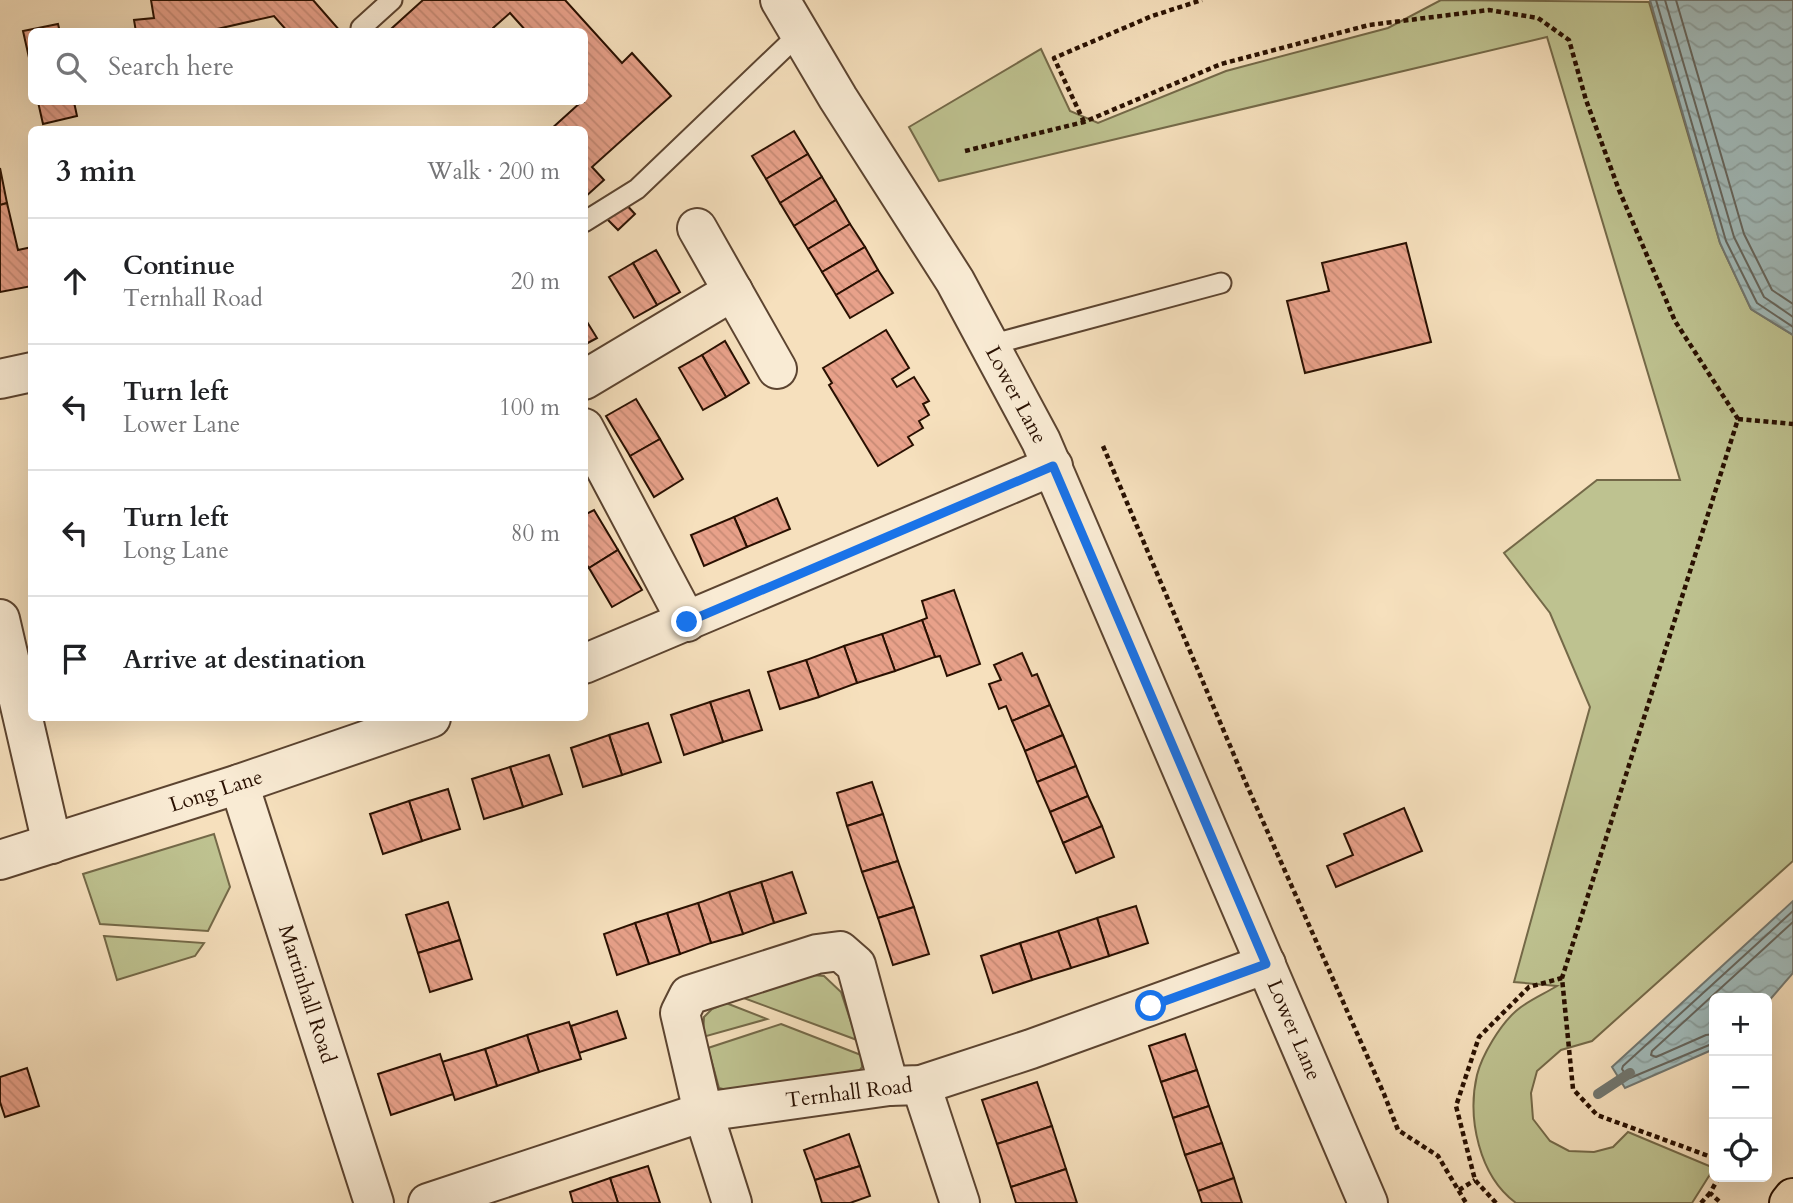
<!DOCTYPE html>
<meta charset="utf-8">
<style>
body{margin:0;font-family:Cardo,serif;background:#f6f6f6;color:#202124}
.controls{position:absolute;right:21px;bottom:21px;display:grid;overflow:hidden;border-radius:10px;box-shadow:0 7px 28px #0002}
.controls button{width:63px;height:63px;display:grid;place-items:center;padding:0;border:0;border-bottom:2px solid #e0e0e0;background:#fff;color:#202124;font:35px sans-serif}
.stop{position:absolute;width:21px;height:21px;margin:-16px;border:5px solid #1a73e8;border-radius:50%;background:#fff}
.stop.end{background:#1a73e8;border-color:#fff;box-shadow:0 2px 7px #0008}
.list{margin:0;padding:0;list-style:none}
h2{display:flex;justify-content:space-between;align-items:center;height:91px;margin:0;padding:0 28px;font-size:30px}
h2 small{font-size:23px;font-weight:400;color:#757577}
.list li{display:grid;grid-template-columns:46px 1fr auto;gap:21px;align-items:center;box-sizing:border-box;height:126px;padding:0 28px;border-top:2px solid #e0e0e0}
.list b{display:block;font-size:26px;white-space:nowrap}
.list p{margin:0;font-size:23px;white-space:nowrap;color:#757577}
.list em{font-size:23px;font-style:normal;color:#757577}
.icon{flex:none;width:38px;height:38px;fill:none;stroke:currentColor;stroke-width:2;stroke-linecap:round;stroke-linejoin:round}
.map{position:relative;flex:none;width:1793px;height:1203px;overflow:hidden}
.search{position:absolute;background:#fff;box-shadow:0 7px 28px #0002;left:28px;top:28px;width:560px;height:77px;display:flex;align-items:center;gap:18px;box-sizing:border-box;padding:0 24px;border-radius:10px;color:#757577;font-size:26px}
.panel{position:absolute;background:#fff;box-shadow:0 7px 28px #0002;left:28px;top:126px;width:560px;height:595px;border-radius:10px}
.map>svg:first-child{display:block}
</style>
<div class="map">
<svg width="1793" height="1203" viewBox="0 0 1793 1203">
<defs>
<pattern id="water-waves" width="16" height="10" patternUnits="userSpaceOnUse" patternTransform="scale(1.75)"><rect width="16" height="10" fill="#a1bbbb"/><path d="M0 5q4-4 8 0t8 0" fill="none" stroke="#8ba09f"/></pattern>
<pattern id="building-back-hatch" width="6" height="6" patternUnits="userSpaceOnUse" patternTransform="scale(1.75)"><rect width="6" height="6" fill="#e8a18a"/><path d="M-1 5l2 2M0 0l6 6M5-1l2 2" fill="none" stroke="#c78a75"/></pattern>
</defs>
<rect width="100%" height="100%" fill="#f6e0bd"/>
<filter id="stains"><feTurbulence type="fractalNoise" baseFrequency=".00286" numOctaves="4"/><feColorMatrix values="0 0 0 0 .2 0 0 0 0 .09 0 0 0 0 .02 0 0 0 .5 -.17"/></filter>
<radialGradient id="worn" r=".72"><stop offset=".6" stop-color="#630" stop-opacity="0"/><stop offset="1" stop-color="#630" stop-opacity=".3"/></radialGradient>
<g fill="#bec290" stroke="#746948" stroke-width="2">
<path d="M1441 0 1649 2 1720 243 1751 309 1793 335V861L1592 1041 1561 1050 1537 1071 1531 1093 1533 1119 1550 1141 1569 1151 1594 1152 1613 1147 1628 1132 1714 1168 1692 1203H1516C1479 1176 1467 1118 1477 1075 1482 1055 1500 1025 1516 1011 1527 1001 1544 994 1557 986L1514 982 1590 707 1550 613 1504 553 1597 480H1680L1547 37 939 181 909 127 1041 49 1070 111 1098 123 1226 71 1388 28Z"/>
<polygon points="214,834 230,887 208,931 100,924 83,874"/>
<polygon points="104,936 204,943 195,956 117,980"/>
<polygon points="812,975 824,976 841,992 857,1040 741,997"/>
<polygon points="726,1003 767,1019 703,1037 704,1017 712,1009"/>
<polygon points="781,1024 861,1055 862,1067 854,1077 735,1092 719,1088 708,1048"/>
</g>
<g fill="url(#water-waves)" stroke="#717771" stroke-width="2">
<polygon points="1650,0 1793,0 1793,335 1751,309 1720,243"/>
<polygon points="1793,901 1793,973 1767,1003 1767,998 1714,998 1714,1049 1625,1088 1612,1067"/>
</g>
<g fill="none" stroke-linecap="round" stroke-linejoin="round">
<g stroke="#65665e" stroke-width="2">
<polyline points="1656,0 1726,241 1757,303 1793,327"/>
<polyline points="1665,0 1734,237 1764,297 1793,317"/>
<polyline points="1676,0 1744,234 1772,290 1793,304"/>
<polyline points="1714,1034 1706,1035 1656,1057 1651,1055 1652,1051 1793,922"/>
<polyline points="1714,1043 1630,1078 1627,1077 1622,1069 1623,1066 1793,911"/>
</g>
<polyline stroke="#717771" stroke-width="10" points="1598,1094 1630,1073"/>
</g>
<g fill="url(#building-back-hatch)" stroke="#291001" stroke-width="2">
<polygon points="151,0 313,0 341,32 288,32 274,16 204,32 136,32 134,20 154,18"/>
<polygon points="423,0 565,0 622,63 632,53 671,96 592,167 604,180 584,198 584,130 550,130 581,102 584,102 584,32 527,32 510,13 493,28 493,32 393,32 391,29"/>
<polygon points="58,24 60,32 32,32 32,71 23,31"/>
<polygon points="38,102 74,102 77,116 43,124"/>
<polygon points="794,131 808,154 766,179 752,156"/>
<polygon points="808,154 822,177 780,203 766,179"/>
<polygon points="0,168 7,203 0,205"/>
<polygon points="822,177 836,200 794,226 780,203"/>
<polygon points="836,200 850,224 808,249 794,226"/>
<polygon points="623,201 635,214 618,230 605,217"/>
<polygon points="7,203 18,250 32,247 32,286 0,292 0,205"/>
<polygon points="850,224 865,247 822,272 808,249"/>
<polygon points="1406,243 1431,342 1305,373 1287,301 1329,291 1322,263"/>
<polygon points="865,247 878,270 836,295 822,272"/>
<polygon points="656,250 680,292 657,305 633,263"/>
<polygon points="633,263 657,305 634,318 609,277"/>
<polygon points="878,270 893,293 850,318 836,295"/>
<polygon points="584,317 597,338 584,345"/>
<polygon points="886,330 909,368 892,379 897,387 914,377 929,401 923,404 929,415 919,421 923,428 908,437 913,445 878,466 829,385 832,383 823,368"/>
<polygon points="725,341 749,383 726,397 702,355"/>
<polygon points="702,355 726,397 703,410 679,368"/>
<polygon points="636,399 660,439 630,456 606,416"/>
<polygon points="660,439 683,479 654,497 630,456"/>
<polygon points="777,498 790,529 747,547 734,517"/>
<polygon points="594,510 618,550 589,568 584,561 584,515"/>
<polygon points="734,517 747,547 704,566 691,535"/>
<polygon points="618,550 642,590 612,607 589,568"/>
<polygon points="954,590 980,664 947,676 940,656 935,657 922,620 927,618 922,601"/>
<polygon points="922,620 935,657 895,671 882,634"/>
<polygon points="882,634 895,671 857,683 844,646"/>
<polygon points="844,646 857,683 819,697 806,660"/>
<polygon points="1022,653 1032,676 1037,674 1050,705 1012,721 1006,706 999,709 989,684 1001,680 994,665"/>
<polygon points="806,660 819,697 780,709 768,672"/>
<polygon points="749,690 762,730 723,742 710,702"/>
<polygon points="710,702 723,742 684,755 671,715"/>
<polygon points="1050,705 1063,735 1025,751 1012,721"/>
<polygon points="648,723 661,762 622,775 609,735"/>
<polygon points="609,735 622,775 583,787 571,748"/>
<polygon points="1063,735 1076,766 1037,782 1025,751"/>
<polygon points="549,755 562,794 523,807 510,767"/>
<polygon points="1076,766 1088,796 1050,812 1037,782"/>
<polygon points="510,767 523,807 484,819 472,779"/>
<polygon points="872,782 883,814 847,826 837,793"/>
<polygon points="448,789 460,829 422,841 409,801"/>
<polygon points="1088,796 1102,826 1063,843 1050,812"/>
<polygon points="409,801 422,841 383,854 370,814"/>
<polygon points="1404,808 1422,851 1336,887 1327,866 1353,855 1344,834"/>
<polygon points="883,814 898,861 862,872 847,826"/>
<polygon points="1102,826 1114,857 1076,873 1063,843"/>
<polygon points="898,861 914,907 878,918 862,872"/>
<polygon points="792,872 806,913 774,923 761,882"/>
<polygon points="761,882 774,923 743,934 729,892"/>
<polygon points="729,892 743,934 711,943 698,903"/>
<polygon points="448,902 460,940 418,953 406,915"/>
<polygon points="698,903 711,943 680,954 667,913"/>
<polygon points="1136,906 1148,943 1109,956 1097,918"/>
<polygon points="914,907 929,954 893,965 878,918"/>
<polygon points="667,913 680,954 649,964 635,923"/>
<polygon points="1097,918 1109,956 1071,968 1058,931"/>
<polygon points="635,923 649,964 617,975 604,934"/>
<polygon points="1058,931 1071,968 1032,980 1020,943"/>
<polygon points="460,940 472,979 430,992 418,953"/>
<polygon points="1020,943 1032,980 993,993 981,956"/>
<polygon points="617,1011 626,1038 579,1053 571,1026"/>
<polygon points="569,1022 581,1059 539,1072 527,1035"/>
<polygon points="1185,1034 1197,1070 1161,1082 1149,1046"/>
<polygon points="527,1035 539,1072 497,1086 485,1049"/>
<polygon points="485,1049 497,1086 455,1100 442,1062"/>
<polygon points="440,1054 453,1094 391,1115 378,1074"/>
<polygon points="27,1068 39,1106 5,1117 0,1102 0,1077"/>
<polygon points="1197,1070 1209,1106 1173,1118 1161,1082"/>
<polygon points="1037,1082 1052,1126 997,1144 982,1100"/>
<polygon points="1209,1106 1222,1143 1185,1155 1173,1118"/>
<polygon points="1052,1126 1066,1169 1011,1187 997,1144"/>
<polygon points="849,1134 860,1166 815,1180 804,1150"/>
<polygon points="1222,1143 1234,1178 1198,1191 1185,1155"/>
<polygon points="648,1166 660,1203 618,1203 610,1178"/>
<polygon points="860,1166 870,1196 850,1203 822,1203 815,1180"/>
<polygon points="1066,1169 1077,1203 1016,1203 1011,1187"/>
<polygon points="610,1178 618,1203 573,1203 570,1192"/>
<polygon points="1234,1178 1242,1203 1202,1203 1198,1191"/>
</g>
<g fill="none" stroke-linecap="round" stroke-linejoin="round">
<defs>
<g id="service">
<polyline points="361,28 392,0"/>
<polyline points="584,222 637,189 800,33"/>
<polyline points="990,345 1221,283"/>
</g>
<g id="minor">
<polyline points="697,228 777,369"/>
<polyline points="0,379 32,372"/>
<polyline points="584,380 733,291"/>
<polyline points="584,428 687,622"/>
<polyline points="0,619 52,844"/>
<polyline points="239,784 374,1203"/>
<polyline points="921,1085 960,1203"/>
<polyline points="428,1203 703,1112 889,1086 921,1085 1031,1049 1266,964"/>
<polyline points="732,1203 703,1112 680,1013 689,995 817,954 840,951 856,965 889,1086"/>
</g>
<g id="tertiary">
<polyline points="780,0 838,98 955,281 1041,441 1368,1203"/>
<polyline points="584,664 1053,466"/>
<polyline points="0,860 239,784 431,718"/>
</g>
<polyline id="trunk" points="1789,1203 1793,1198"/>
</defs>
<use href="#service" stroke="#5c4430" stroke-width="23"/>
<use href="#minor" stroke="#5c4430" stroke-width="42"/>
<use href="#tertiary" stroke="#5c4430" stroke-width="42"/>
<use href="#trunk" stroke="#291001" stroke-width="42"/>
<g stroke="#291001" stroke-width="4.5" stroke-dasharray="5 3.5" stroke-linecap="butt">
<polyline points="1084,122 1054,58 1152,16 1202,0"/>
<polyline points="965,151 1084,122 1221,64 1369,25 1489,10 1538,18 1569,40 1586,100 1619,190 1675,321 1738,419 1562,978 1573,1089 1597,1115 1714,1158"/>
<polyline points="1738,419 1793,424"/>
<polyline points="1103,446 1245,781 1384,1094 1398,1130 1438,1156 1466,1203"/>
<polyline points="1719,1177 1710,1193 1721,1203"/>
<polyline points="1459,1190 1475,1180"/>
<polyline points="1496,1203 1475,1180 1456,1106 1479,1037 1529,987 1562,978"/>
<polyline points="1701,1203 1710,1193"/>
</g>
<use href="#service" stroke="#f9ebd4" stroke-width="19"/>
<use href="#minor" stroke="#f9ebd4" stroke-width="38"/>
<use href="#tertiary" stroke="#f9ebd4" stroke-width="38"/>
<use href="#trunk" stroke="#f6e0bd" stroke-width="38"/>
</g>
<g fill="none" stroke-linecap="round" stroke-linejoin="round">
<polyline stroke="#1a73e8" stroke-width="9" points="687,622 1053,466 1266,964 1151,1006"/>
</g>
<g text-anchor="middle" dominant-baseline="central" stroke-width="6" stroke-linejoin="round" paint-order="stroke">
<g font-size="21" fill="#291001" stroke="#f9ebd4">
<text transform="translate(1016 395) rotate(62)">Lower Lane</text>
<text transform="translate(216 791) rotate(-18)">Long Lane</text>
<text transform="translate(307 994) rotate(72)">Martinhall Road</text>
<text transform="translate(1294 1030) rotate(67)">Lower Lane</text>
<text transform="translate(849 1093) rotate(-7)">Ternhall Road</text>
</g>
</g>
<rect width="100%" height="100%" filter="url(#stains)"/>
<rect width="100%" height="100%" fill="url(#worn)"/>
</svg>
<div class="controls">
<button>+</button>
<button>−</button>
<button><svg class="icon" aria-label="locate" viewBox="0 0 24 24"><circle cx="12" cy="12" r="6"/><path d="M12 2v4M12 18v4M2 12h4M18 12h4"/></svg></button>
</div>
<div class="stop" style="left:1151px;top:1006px"></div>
<div class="stop end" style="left:687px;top:622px"></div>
<div class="search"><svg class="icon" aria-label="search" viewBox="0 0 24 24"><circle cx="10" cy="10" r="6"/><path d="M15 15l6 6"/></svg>Search here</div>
<section class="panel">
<h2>3 min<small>Walk · 200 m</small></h2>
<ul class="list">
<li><svg class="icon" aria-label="ahead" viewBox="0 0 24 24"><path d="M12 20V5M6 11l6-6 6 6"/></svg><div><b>Continue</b><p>Ternhall Road</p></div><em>20 m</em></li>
<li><svg class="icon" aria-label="left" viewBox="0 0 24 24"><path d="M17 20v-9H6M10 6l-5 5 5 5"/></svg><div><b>Turn left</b><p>Lower Lane</p></div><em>100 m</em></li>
<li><svg class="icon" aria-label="left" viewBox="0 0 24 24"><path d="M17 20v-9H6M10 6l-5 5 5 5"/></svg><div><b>Turn left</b><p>Long Lane</p></div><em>80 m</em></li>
<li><svg class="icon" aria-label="arrive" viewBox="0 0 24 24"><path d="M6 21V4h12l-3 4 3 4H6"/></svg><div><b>Arrive at destination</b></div></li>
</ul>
</section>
</div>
